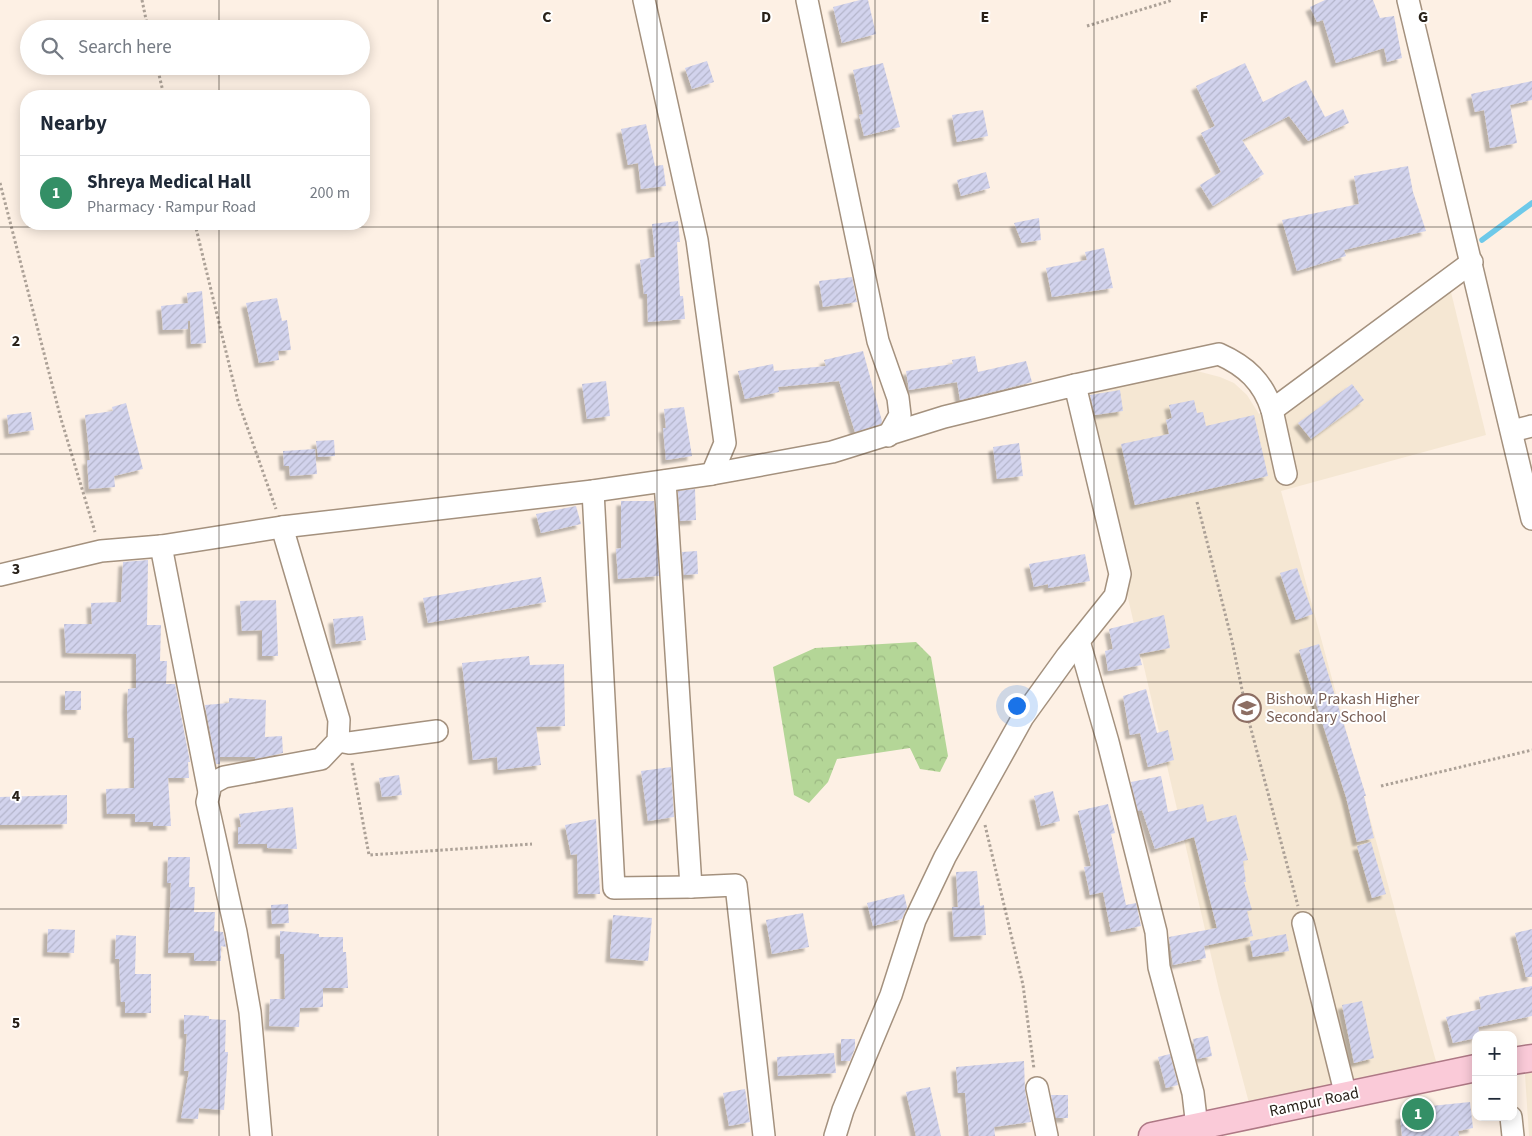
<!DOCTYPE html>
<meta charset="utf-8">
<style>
body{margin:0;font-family:"Source Sans 3",sans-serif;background:#f6f6f7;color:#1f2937}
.controls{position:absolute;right:15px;bottom:15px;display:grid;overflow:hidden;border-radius:10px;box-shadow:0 2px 12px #0003}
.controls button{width:45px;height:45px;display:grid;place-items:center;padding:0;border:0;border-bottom:1px solid #e0e1e3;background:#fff;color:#1f2937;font:25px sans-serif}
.you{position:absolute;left:1016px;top:705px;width:18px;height:18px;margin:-12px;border:4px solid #fff;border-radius:50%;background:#1a73e8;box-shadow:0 0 0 8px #1a73e833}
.badge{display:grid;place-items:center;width:32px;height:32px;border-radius:50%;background:#348f66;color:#fff;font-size:16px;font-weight:700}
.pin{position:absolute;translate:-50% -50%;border:2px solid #fff;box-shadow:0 1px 5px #0006}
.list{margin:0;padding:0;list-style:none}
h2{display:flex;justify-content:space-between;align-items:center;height:65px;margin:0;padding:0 20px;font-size:21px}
h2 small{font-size:16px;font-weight:400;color:#747a83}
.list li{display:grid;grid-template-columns:32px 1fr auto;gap:15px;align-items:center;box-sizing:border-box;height:75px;padding:0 20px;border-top:1px solid #e0e1e3}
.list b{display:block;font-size:19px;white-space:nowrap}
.list p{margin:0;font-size:16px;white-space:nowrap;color:#747a83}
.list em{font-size:16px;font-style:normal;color:#747a83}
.icon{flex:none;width:28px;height:28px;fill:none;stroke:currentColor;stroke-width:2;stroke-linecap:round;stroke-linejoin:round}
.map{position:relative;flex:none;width:1532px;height:1136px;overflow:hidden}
.search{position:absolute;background:#fff;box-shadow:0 2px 12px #0003;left:20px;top:20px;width:350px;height:55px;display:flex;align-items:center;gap:12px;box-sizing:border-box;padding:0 18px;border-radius:28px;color:#747a83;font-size:19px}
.panel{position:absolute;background:#fff;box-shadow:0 2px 12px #0003;left:20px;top:90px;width:350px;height:140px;border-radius:20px}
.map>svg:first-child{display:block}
</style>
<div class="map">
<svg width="1532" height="1136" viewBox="0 0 1532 1136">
<defs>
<pattern id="forest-crowns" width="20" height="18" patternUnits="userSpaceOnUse" patternTransform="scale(1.25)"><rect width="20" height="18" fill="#b4d697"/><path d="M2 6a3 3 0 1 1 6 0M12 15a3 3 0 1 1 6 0" fill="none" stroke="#9bb782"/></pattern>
<pattern id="building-hatch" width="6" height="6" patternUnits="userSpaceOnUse" patternTransform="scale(1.25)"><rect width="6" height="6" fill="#d2d3ed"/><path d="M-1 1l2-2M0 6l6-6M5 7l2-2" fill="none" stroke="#b4b5cb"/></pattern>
<filter id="shadow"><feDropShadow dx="-4.5" dy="4.5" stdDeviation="1" flood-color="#0004"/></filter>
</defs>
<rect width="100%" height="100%" fill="#fdf0e4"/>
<g fill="#f5e7d3">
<polygon points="1449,284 1486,435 1281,491 1437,1065 1249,1103 1220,994 1127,594 1092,416 1086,394 1170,364 1220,377 1234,383 1247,395 1259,414 1272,410"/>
<polygon points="1532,1072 1532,1136 1529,1136 1525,1074"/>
</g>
<polygon fill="url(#forest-crowns)" points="916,642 931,657 948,756 940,772 920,769 910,748 837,759 828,782 809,803 794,795 773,667 815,648"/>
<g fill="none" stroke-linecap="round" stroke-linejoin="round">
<polyline stroke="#6ec9e9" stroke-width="5.5" points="1482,240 1532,203"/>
</g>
<g fill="url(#building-hatch)" filter="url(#shadow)">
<polygon points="860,0 868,0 876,34 842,43 833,7"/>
<polygon points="1325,0 1373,0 1380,18 1394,16 1402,58 1387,62 1384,48 1336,63 1323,20 1317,22 1310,7"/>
<polygon points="707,61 714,82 692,89 685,68"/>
<polygon points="883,63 900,127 864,136 859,115 863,114 853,70"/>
<polygon points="1245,63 1263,102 1306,80 1325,117 1343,109 1349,123 1308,141 1289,116 1242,140 1264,174 1213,206 1200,185 1221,172 1201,133 1215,126 1196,86"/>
<polygon points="1532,81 1532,100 1510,105 1517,143 1490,148 1484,110 1475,112 1471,94"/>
<polygon points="983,110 988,136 957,142 952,115"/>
<polygon points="646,124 655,166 663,165 666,186 641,189 638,163 628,165 621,129"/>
<polygon points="1408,166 1413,192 1426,231 1344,250 1346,256 1297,271 1282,220 1359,204 1354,176"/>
<polygon points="986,172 990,188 961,196 957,180"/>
<polygon points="1039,218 1041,240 1022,243 1014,223"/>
<polygon points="678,221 680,242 677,242 680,296 683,296 685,319 648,322 647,294 644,294 640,260 655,257 652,224"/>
<polygon points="1104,248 1113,288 1052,297 1046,268 1087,260 1085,252"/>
<polygon points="852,277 857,302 823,307 819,281"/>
<polygon points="202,291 206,343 191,344 190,321 188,321 188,329 163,330 161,306 188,303 187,293"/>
<polygon points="277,298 282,321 287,320 291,350 278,351 279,360 259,363 246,303"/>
<polygon points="863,351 882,421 881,424 855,432 839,381 778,387 779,392 745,399 738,371 773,364 774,371 826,366 824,360"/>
<polygon points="975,356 978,372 1026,361 1032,382 960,400 957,382 909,390 906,371 953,364 952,360"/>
<polygon points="606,381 610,416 587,419 582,384"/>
<polygon points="1352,384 1364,400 1311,439 1298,423"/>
<polygon points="1120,390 1123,411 1095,415 1090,395"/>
<polygon points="1194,400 1197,413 1203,412 1206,426 1254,415 1268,476 1135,505 1121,444 1169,434 1166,420 1172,418 1169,405"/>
<polygon points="126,403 143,469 114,476 115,487 89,489 87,460 90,460 85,415 113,411 112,407"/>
<polygon points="684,407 692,456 666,460 663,428 666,428 664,409"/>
<polygon points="31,412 34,430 9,434 7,415"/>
<polygon points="334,440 335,456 318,457 316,441"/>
<polygon points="1019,443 1023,476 997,479 993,447"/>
<polygon points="315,449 317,474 290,476 289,466 284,466 283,451"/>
<polygon points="695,489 696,520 680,521 678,491"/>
<polygon points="621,501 654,501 659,576 618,579 616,549 621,548"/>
<polygon points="576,506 581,524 541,533 536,514"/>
<polygon points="697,551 698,574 684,575 682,552"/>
<polygon points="1085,554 1090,581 1048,588 1048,584 1034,587 1029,564"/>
<polygon points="148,560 147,625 161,625 160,661 167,661 166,684 175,684 190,762 188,762 189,778 168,778 171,826 153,826 153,822 135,822 135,814 107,814 106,789 134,788 134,738 128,738 127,709 128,689 136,688 136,654 66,653 64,624 92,624 91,603 121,602 123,562"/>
<polygon points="1297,568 1313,614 1296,620 1280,573"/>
<polygon points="541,577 546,602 428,623 423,598"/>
<polygon points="276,600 278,656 262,656 262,630 242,631 240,601"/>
<polygon points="1164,615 1170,648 1139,654 1142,665 1108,671 1105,651 1113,649 1109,629"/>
<polygon points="363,616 366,640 336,644 333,619"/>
<polygon points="1319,644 1366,796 1364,796 1374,838 1357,842 1346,797 1299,650"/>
<polygon points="529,656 530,665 564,664 565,726 536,727 541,765 498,770 497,757 473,760 462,663"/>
<polygon points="1146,689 1157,733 1168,730 1174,760 1148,767 1140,733 1130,735 1123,696"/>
<rect x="65" y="691" width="16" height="19"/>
<polygon points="229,698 266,700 265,737 282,736 283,753 255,759 255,757 220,757 220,764 216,764 205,705 229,703"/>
<polygon points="671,767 674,817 648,821 641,771"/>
<polygon points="399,775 402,795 382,797 379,778"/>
<polygon points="1161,776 1168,812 1203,804 1207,822 1236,815 1248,860 1243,861 1246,882 1244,882 1252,910 1247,911 1253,936 1204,946 1206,958 1173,965 1169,937 1217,928 1194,837 1155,849 1142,810 1138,811 1131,782"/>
<polygon points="1053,791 1060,821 1041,826 1034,796"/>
<polygon points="67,795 67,824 0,825 0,797"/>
<polygon points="1108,804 1115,833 1111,834 1126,905 1136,903 1141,926 1111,932 1103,892 1090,895 1084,867 1091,866 1078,811"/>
<polygon points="293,807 297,849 267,848 267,844 238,844 238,827 241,827 239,814"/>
<polygon points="596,819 600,894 578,894 577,854 571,855 565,825"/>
<polygon points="1371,842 1386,894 1372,898 1357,846"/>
<polygon points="168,857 190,857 189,887 195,887 194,912 215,912 214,931 223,932 226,947 221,946 221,961 194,961 194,953 168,953 171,883 167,883"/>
<polygon points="977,871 980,906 984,905 986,935 954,937 952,907 958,907 956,872"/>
<polygon points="904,894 907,907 902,919 873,926 867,903"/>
<polygon points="288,904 289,923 272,924 271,905"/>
<polygon points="803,913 809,947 772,954 766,920"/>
<polygon points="613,915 652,918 648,961 610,958"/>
<polygon points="48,929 75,930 74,953 47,952"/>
<polygon points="1532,929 1532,977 1526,977 1515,933"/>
<polygon points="280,931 319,934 319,937 343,937 343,952 346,952 348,988 323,988 323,1007 300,1008 299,1027 269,1026 270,999 285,999 284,954 280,954"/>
<polygon points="1286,934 1289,951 1253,957 1250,941"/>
<polygon points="116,935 136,936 135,974 151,974 151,1013 125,1013 125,1002 121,1002 119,959 115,959"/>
<polygon points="1532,986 1532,1016 1478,1027 1480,1035 1476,1035 1476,1038 1453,1043 1446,1017 1481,1009 1479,997"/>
<polygon points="1362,1001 1374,1058 1354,1063 1342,1005"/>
<polygon points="184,1015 209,1016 209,1019 226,1020 225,1052 228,1052 224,1110 199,1108 198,1119 181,1118 189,1071 184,1071 187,1034 184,1034"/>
<polygon points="1208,1036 1212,1056 1197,1059 1193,1039"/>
<polygon points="841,1039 855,1039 855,1048 850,1061 841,1061"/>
<polygon points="834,1053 836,1073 778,1076 777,1057"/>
<polygon points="1170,1054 1178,1085 1166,1088 1158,1057"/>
<polygon points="1024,1061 1025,1091 1031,1122 994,1127 995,1136 969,1136 965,1093 958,1093 956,1067"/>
<polygon points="930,1087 941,1136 916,1136 906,1092"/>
<polygon points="745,1089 750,1122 729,1126 723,1093"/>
<polygon points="1051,1095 1068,1095 1068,1118 1056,1118"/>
<polygon points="1470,1102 1473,1128 1458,1131 1459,1136 1402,1136 1400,1115 1431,1111 1431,1106"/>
</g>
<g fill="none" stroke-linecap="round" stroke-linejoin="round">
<defs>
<g id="minor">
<polyline points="644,0 697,240 725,443 712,474"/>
<polyline points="807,0 878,341 898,398 900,415 888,436"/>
<polyline points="1408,0 1532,519"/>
<path d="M1075 385 1219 354C1246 366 1263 382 1272 410L1472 262"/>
<polyline points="1272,410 1286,474"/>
<polyline points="1512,431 1532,426"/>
<polyline points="665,481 691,887 736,885 764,1136"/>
<polyline points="593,491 614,888 691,887"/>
<polyline points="161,546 209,792"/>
<polyline points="0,575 101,551 161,546 282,527 593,491 712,474 832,452 944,417 1075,385 1120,574 1115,596 1067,656 1023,717 945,857 915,920 891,995 843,1110 835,1136"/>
<polyline points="1079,641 1108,742 1156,932 1159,967 1193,1093 1197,1127"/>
<polyline points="338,741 349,743 437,731"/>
<polyline points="1303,923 1346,1096"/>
<polyline points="1037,1088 1047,1136"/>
<polyline points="1511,1117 1513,1136"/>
<polyline points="261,1136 250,1012 236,932 207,802 211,784 224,777 321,759 338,741 339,720 282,527"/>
</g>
<g id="major">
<polyline points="1513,1061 1532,1058"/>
<polyline points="1152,1136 1476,1068"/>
</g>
</defs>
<use href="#minor" stroke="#a4917e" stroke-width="24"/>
<use href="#major" stroke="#ae7885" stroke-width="29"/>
<g stroke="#aca197" stroke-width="3" stroke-dasharray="2.5 2.5" stroke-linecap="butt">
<polyline points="142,0 148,29"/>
<polyline points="1087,26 1173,0"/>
<polyline points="157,66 164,96"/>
<polyline points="0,183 61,419 95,532"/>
<polyline points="195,224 238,401 276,509"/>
<polyline points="1197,502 1232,641 1247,714 1298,906"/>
<polyline points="352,763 369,855 532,844"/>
<polyline points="1381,786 1532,750"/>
<polyline points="985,825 1023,985 1034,1069"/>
</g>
<use href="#minor" stroke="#fff" stroke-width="21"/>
<use href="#major" stroke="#facad8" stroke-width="26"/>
</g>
<path fill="none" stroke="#29221a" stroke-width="1" stroke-opacity="0.55" d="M219 0V29M438 0V1136M657 0V1136M875 0V1136M1094 0V1136M1313 0V1136M219 66V96M219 224V1136M0 227H1532M0 454H1532M0 682H1532M0 909H1532"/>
<defs>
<symbol id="school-ring" viewBox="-11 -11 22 22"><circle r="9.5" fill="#fff" stroke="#8d6e63" stroke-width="1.5"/><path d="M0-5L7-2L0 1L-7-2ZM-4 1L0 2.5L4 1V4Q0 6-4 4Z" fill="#8d6e63"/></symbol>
</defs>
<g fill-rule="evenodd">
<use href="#school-ring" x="1231" y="692" width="32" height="32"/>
</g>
<g text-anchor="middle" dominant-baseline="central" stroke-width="4" stroke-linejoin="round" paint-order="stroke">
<g font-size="16" fill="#785e54" stroke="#fff" text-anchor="start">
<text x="1266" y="699">Bishow Prakash Higher<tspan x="1266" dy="18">Secondary School</tspan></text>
</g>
<g font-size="16" fill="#29221a" stroke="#fff">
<text transform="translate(1314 1102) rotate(-12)">Rampur Road</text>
</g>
</g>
<g font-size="16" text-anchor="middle" font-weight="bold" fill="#29221a" stroke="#fff" stroke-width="4" stroke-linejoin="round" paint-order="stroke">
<text x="547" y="22">C</text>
<text x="766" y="22">D</text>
<text x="985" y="22">E</text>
<text x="1204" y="22">F</text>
<text x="1423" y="22">G</text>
<text x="16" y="346">2</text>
<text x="16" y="574">3</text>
<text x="16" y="801">4</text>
<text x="16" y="1028">5</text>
</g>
</svg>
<div class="controls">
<button>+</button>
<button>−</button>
</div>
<div class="you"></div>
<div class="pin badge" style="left:1418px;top:1114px">1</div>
<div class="search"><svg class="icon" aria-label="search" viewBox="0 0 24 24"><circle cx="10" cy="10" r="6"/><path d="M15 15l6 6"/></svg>Search here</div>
<section class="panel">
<h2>Nearby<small></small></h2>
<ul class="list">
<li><span class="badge">1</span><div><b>Shreya Medical Hall</b><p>Pharmacy · Rampur Road</p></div><em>200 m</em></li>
</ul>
</section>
</div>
